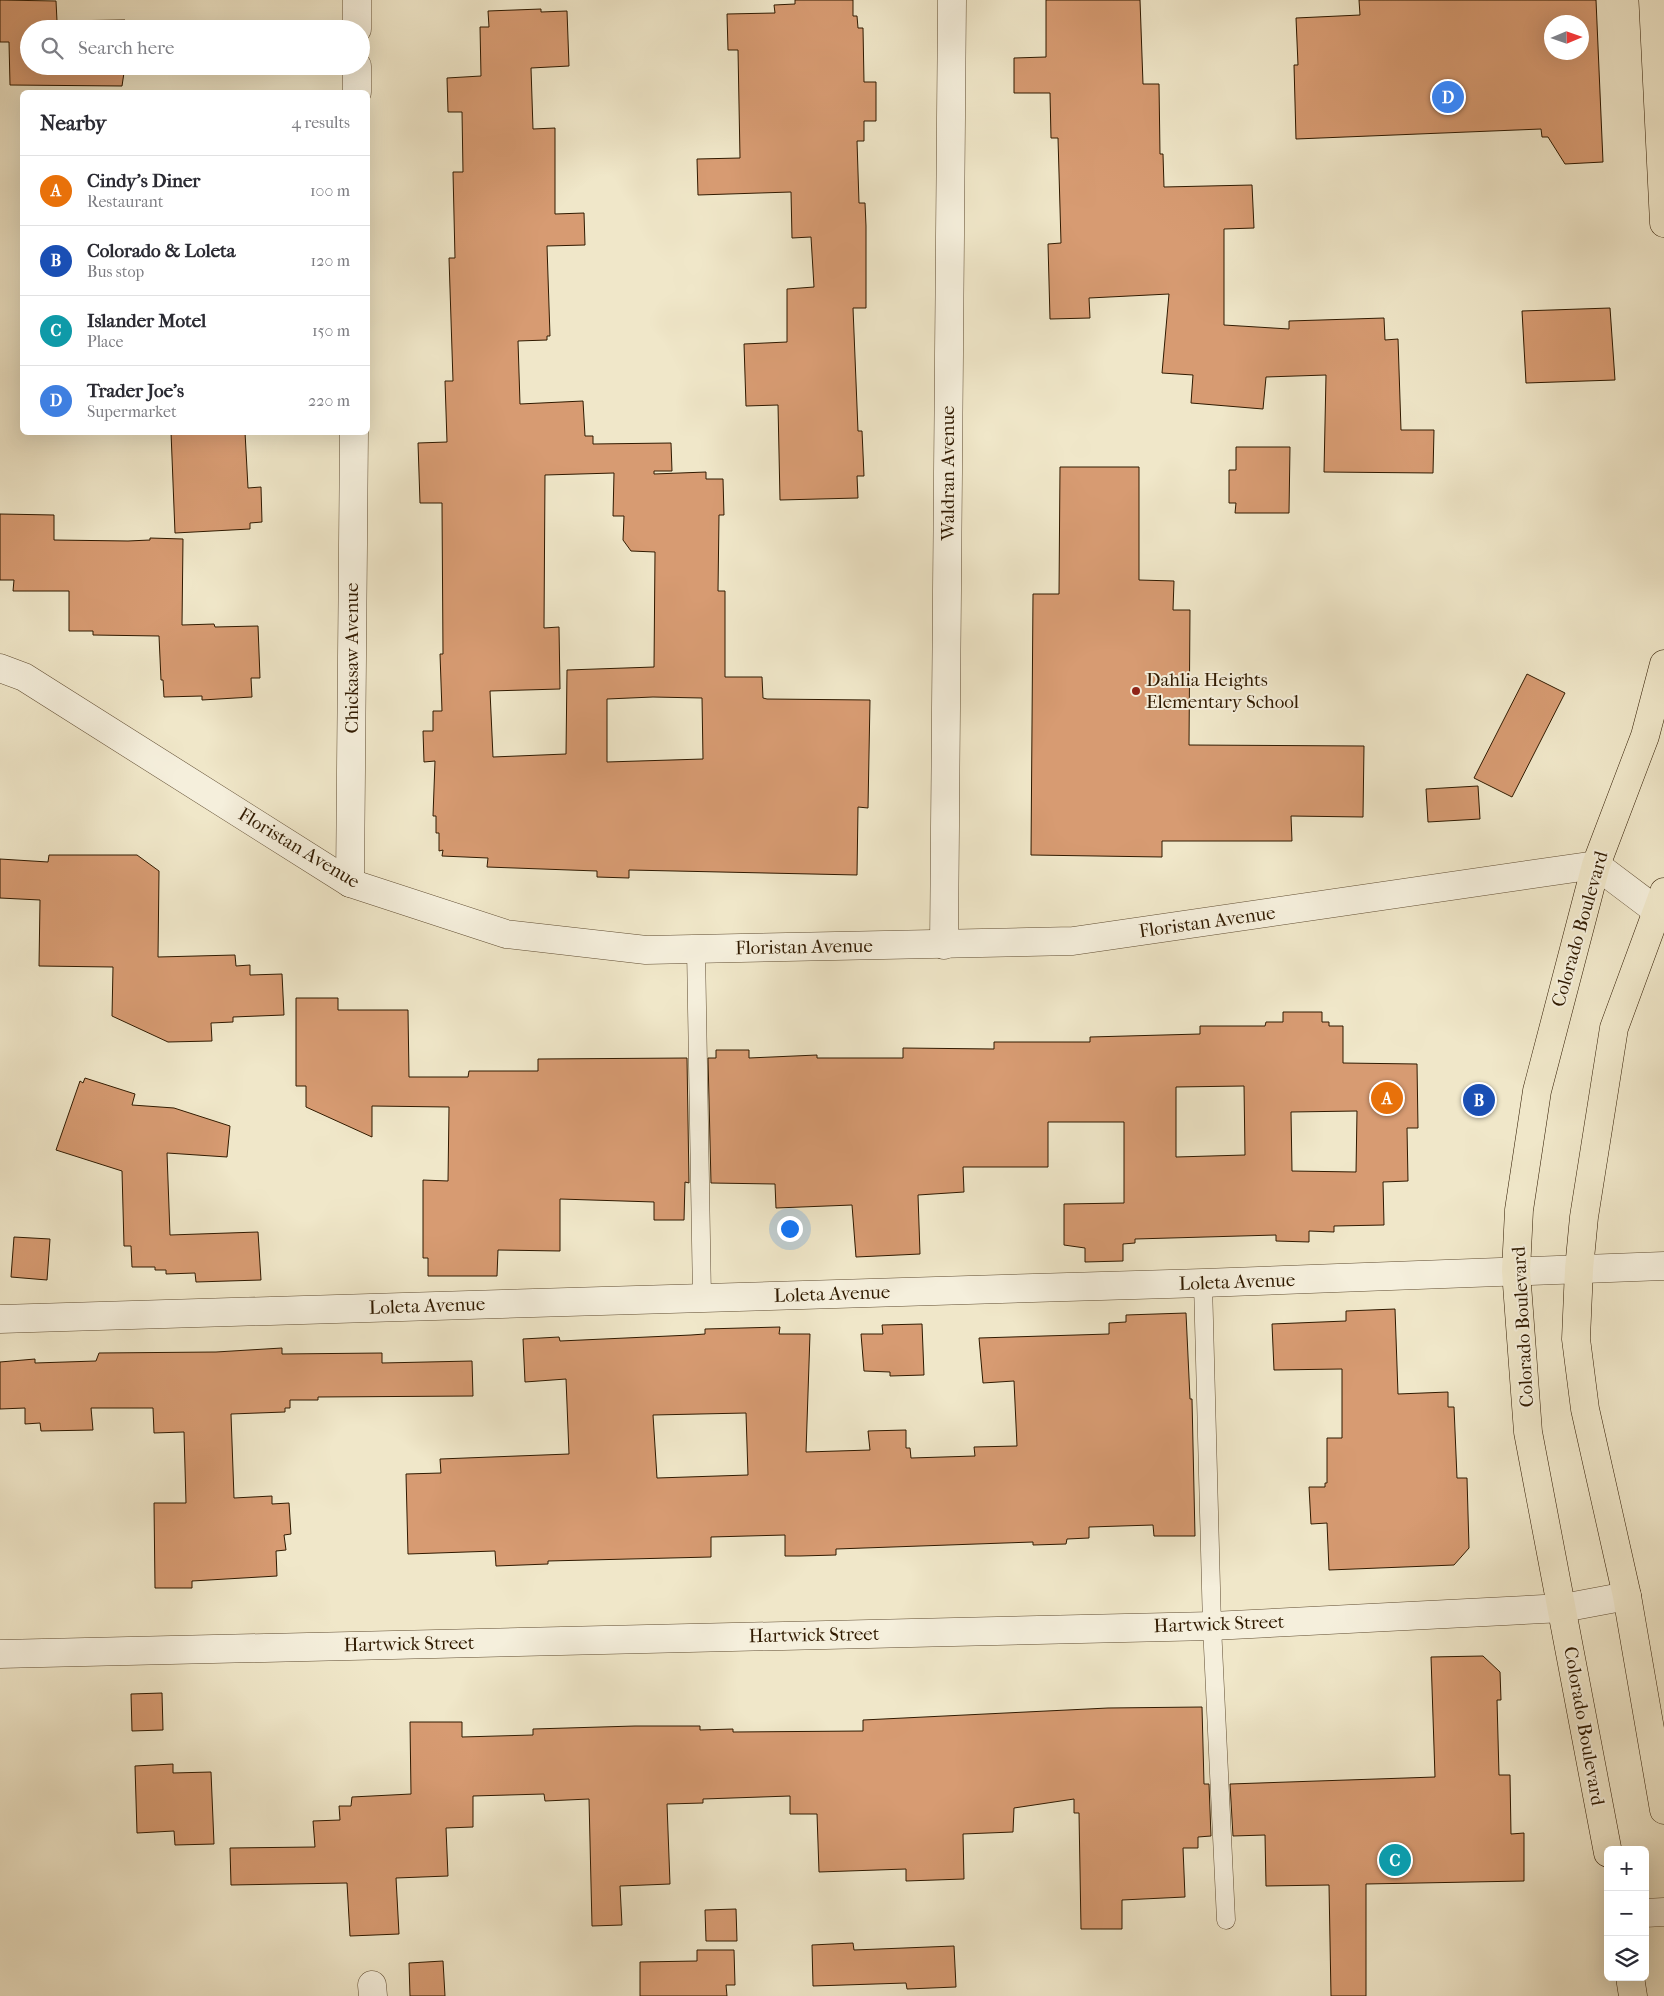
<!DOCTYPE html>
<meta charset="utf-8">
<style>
body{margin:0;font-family:"IM FELL French Canon",serif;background:#f7f7f7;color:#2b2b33}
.controls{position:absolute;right:15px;bottom:15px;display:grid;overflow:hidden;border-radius:8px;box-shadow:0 5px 20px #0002}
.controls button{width:45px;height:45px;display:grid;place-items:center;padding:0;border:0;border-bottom:1px solid #e1e1e2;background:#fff;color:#2b2b33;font:25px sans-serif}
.compass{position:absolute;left:1544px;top:15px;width:45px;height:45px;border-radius:50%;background:#fff;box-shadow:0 5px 20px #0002;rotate:88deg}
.you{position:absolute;left:789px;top:1228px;width:18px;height:18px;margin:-12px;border:4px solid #fff;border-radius:50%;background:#1a73e8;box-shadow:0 0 0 8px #1a73e833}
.badge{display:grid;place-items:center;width:32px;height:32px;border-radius:50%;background:#d93025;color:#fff;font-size:16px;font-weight:700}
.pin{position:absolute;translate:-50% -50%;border:2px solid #fff;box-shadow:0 1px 5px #0006}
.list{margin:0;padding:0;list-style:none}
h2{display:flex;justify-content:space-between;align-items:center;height:65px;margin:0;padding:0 20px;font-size:21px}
h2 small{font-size:16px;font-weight:400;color:#7c7c81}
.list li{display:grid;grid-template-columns:32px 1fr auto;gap:15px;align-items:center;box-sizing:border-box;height:70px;padding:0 20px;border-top:1px solid #e1e1e2}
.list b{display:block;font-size:19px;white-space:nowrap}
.list p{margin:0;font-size:16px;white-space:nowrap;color:#7c7c81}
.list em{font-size:16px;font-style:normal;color:#7c7c81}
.icon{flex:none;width:28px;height:28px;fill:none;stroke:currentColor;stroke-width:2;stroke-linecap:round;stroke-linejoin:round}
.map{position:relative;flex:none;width:1664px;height:1996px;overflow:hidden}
.search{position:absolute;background:#fff;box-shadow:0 5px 20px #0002;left:20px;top:20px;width:350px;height:55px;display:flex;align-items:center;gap:12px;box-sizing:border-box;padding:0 18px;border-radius:28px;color:#7c7c81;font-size:19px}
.panel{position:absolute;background:#fff;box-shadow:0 5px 20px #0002;left:20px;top:90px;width:350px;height:345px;border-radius:8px}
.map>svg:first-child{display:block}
</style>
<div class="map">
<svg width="1664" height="1996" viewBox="0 0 1664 1996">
<rect width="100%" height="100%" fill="#f0e7c9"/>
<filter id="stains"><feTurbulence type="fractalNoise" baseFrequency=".004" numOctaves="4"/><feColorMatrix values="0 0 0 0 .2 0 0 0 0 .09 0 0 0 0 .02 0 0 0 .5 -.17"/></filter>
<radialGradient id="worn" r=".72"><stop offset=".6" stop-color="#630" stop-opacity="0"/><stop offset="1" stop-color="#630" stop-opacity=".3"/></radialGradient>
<g fill="#d79b72" stroke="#301a00" fill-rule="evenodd">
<polygon points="0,0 56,1 57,21 125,20 125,29 29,29 29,66 125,66 122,86 10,85 9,42 0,42"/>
<polygon points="795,0 853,0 853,16 857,16 858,28 863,28 864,82 876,82 876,121 864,121 864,141 857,141 859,203 865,203 866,226 866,308 853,308 858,431 862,431 864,476 857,476 858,498 780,500 778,405 746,406 744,344 787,342 787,289 814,287 811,237 792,238 791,192 698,195 697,159 740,158 738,50 728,50 727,14 775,13 774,5 795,4"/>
<polygon points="1046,0 1140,0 1143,84 1159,84 1160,154 1163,154 1164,187 1252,185 1254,228 1224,229 1224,325 1289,329 1289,321 1384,318 1385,340 1398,339 1401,430 1434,430 1433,473 1324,472 1326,375 1266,377 1263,409 1191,403 1193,375 1162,373 1169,294 1089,298 1090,318 1050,319 1048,244 1061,243 1058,138 1051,138 1050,93 1014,93 1014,58 1046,57"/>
<path d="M1359 0H1596L1603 162 1565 164 1548 137H1542L1541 129 1296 139 1294 65H1298L1296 18 1360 15ZM1552 22H1582V52H1552Z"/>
<path d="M541 9V12L567 11 569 66 531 68 533 129 555 128V214L584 213 585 245 547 246 550 336H547V340L518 341 520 404 583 401 585 436H593V444L671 443 672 471H654V474L706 472V479H723L724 515H719L718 591H725V677H762L763 698 767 699 870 700 868 808 858 807 857 875 629 870V878L597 877V871L487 867 488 858 442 856 443 850 439 851V833H436V816H433L435 761 424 762 423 731H433V711H442L440 654H443L442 503H420L418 443 447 442 445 381H453L449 258H455L453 172H463L462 112H448L447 78 481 76 480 27H489L488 11ZM614 473 613 516H624L623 540 631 551 655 552 654 667 567 670 566 754 493 757 490 691 560 689 559 627 544 628 545 475ZM653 697 702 698 703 759 607 762V699Z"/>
<polygon points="1610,308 1615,380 1526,383 1522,311"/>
<polygon points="171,432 245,432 248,488 261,487 262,522 250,523 250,529 175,533"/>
<polygon points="1236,447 1290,447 1289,513 1235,513 1236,503 1229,503 1229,470 1236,470"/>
<polygon points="1060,467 1139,467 1139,580 1174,581 1173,610 1190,610 1189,745 1364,746 1363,817 1291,816 1292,841 1162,841 1162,857 1031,855 1033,594 1059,594"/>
<polygon points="0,514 54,515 54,540 128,541 150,540 150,538 183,539 182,625 214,624 215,627 258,626 260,678 251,678 252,697 202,700 202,696 164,697 163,680 161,680 159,636 93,635 93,631 69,631 69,591 13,591 14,580 0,580"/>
<polygon points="1527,674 1565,693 1512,797 1474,778"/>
<polygon points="1478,786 1480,819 1428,822 1426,789"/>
<polygon points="49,855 137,855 159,871 158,957 235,955 236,966 250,965 250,975 282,974 284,1015 233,1017 233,1022 211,1023 212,1041 168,1042 112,1016 113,967 39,966 40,900 0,898 0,859 48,862"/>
<polygon points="296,998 338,998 338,1010 408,1010 409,1077 468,1077 469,1071 538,1071 538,1059 687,1058 689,1183 685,1182 684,1220 654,1220 654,1202 560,1199 560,1251 498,1250 497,1276 428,1276 428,1258 423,1258 423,1180 448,1181 449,1107 372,1106 372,1137 306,1107 306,1086 296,1086"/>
<path d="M1283 1012H1322V1022H1329V1026H1343V1063L1417 1064 1418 1128H1407L1408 1181 1383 1182 1384 1225 1334 1226V1232L1309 1231V1242L1276 1241V1235L1135 1239V1243L1123 1244V1261L1085 1262V1248L1064 1245V1204L1124 1203V1122H1048V1167H963L964 1192 918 1195 920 1254 856 1257 852 1205 776 1208 775 1184 711 1183 708 1058H716V1050H749V1058L817 1055V1058H903V1048L994 1049V1042H1090V1037L1200 1034V1026H1265L1266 1022H1283ZM1244 1086 1245 1155 1176 1157V1087ZM1357 1111 1356 1172 1292 1171 1291 1112Z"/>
<polygon points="85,1078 135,1094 132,1105 174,1108 230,1126 227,1157 167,1153 170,1235 258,1232 261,1280 196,1282 195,1273 166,1274 166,1270 155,1270 155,1267 132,1267 131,1246 124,1246 122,1171 56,1150 80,1081 83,1083"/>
<polygon points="14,1237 50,1239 47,1280 11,1277"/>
<polygon points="1395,1309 1398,1394 1448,1392 1448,1407 1454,1407 1457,1478 1467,1478 1469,1548 1454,1565 1329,1570 1327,1523 1311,1524 1309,1487 1325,1487 1325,1483 1327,1483 1327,1438 1342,1438 1342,1369 1274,1370 1272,1324 1346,1321 1346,1311"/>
<path d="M1186 1313 1190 1399H1192L1195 1536H1154L1153 1525 1089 1527V1538L1067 1539 1066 1544 1033 1545V1542L836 1549V1555L800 1556H785V1535L711 1537V1557L548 1561V1564L496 1566 495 1551 408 1554 406 1474 441 1473 440 1459 569 1454 566 1379 525 1382 523 1339 559 1337 560 1341 691 1335 705 1334V1329L780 1327 779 1334H810L806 1452 870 1450 868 1431 906 1430V1448H910L911 1458 975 1456 974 1447 1017 1446 1014 1381 983 1383 979 1338 1109 1334V1323L1126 1322V1315ZM746 1413 748 1475 657 1478 653 1415Z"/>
<polygon points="922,1324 924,1375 890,1376 890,1372 864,1371 861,1334 883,1334 882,1325"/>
<polygon points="282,1348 282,1354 382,1353 382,1363 472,1361 473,1396 318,1397 318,1400 290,1400 290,1408 285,1408 285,1412 231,1414 234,1498 272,1496 272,1504 289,1503 291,1534 284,1535 286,1550 276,1551 277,1576 192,1581 192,1588 155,1588 154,1503 186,1503 184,1432 154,1433 153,1408 91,1408 93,1430 41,1431 40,1423 25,1424 25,1408 0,1409 0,1362 35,1359 35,1363 96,1361 99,1353 216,1352"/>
<polygon points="1483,1656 1500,1672 1501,1700 1497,1700 1499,1775 1510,1775 1511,1834 1524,1833 1524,1881 1366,1884 1366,1996 1331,1996 1329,1885 1266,1886 1265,1835 1233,1836 1230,1784 1435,1777 1431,1657"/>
<polygon points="162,1693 163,1730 132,1731 131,1694"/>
<polygon points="1202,1707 1204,1784 1209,1784 1211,1836 1198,1837 1198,1848 1183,1848 1185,1897 1122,1900 1122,1929 1081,1929 1079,1813 1074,1813 1074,1799 1014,1808 1013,1832 963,1834 964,1879 906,1881 906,1869 819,1872 817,1814 790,1814 790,1796 703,1799 703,1803 667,1804 670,1884 620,1886 622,1925 592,1926 589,1799 545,1801 544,1794 473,1796 473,1827 446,1828 448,1876 396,1878 399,1934 350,1936 347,1883 231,1885 230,1848 315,1847 313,1821 340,1820 339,1806 351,1806 352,1797 411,1794 410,1722 462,1722 462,1737 533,1735 533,1729 635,1726 700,1726 700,1730 733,1729 733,1732 863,1731 863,1720 1108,1708"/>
<polygon points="173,1764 173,1773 211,1772 214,1844 175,1845 174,1831 137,1833 135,1766"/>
<polygon points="736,1909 737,1941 706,1941 705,1910"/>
<polygon points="853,1943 854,1950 954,1946 956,1987 907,1989 906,1983 813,1986 812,1945"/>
<polygon points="697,1950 734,1950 735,1985 726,1985 727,1996 640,1996 640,1962 697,1961"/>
<polygon points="443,1961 445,1996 410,1996 409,1963"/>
</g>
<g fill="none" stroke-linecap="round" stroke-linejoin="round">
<defs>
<g id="service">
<polyline points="696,949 702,1298"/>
<polyline points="1203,1283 1212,1626 1226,1920"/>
</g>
<g id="minor">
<polyline points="357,29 357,0"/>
<polyline points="357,92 357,66"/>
<polyline points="0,668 24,677 350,883 506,934 646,950 1073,941 1596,865 1657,911"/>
<polyline points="350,883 354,432"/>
<polyline points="944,945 952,0"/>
<polyline points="0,1319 1203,1283 1664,1266"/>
<polyline points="0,1654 1212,1626 1563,1608 1627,1596"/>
<polyline points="1645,1913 1664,1912"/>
<polyline points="372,1985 373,1996"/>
</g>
<g id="primary">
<polyline points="1653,0 1664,223"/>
<polyline points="1664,892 1614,1028 1584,1217 1579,1269 1576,1339 1585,1409 1627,1596 1664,1810"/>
<polyline points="1608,1853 1528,1432 1516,1271 1519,1210 1537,1091 1596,865 1645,736 1664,664"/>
<polyline points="1630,1977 1633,1996"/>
</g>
</defs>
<use href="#service" stroke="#604d32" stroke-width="19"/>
<use href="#minor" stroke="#604d32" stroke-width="29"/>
<use href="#primary" stroke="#301a00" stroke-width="29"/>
<use href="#service" stroke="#f5efdc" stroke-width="18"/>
<use href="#minor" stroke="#f5efdc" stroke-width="28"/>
<use href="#primary" stroke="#f0e7c9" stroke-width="28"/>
</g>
<circle fill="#8f2418" stroke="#f5efdc" stroke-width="2" cx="1136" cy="691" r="5"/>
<g text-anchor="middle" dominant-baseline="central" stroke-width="4" stroke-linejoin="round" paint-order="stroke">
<g font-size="19" fill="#301a00" stroke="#f5efdc">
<text transform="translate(948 473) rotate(-90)">Waldran Avenue</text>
<text transform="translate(352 658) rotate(-90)">Chickasaw Avenue</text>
<text transform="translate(299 848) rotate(31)">Floristan Avenue</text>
<text transform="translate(1207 922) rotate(-8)">Floristan Avenue</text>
<text transform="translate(1580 929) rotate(-74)">Colorado Boulevard</text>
<text transform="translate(804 947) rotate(-1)">Floristan Avenue</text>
<text transform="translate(1237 1282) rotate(-2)">Loleta Avenue</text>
<text transform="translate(832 1294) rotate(-2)">Loleta Avenue</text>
<text transform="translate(427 1306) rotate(-2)">Loleta Avenue</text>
<text transform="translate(1523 1327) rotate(-93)">Colorado Boulevard</text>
<text transform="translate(1219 1624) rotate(-2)">Hartwick Street</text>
<text transform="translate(814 1635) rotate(-1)">Hartwick Street</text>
<text transform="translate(409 1644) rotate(-1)">Hartwick Street</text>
<text transform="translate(1584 1726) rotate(80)">Colorado Boulevard</text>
</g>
<g font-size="19" fill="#301a00" stroke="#f5efdc" text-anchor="start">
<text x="1146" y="680">Dahlia Heights<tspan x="1146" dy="22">Elementary School</tspan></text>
</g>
</g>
<rect width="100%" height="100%" filter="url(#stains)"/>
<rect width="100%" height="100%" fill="url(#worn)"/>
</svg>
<div class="controls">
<button>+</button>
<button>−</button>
<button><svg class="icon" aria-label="layers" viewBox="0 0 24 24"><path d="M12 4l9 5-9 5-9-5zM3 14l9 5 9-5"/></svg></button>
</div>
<svg class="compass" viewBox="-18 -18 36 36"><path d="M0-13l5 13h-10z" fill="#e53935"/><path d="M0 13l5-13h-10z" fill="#7c7c81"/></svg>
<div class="you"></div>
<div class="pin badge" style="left:1387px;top:1098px;background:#e8710a">A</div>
<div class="pin badge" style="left:1479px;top:1100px;background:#1a4fb4">B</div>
<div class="pin badge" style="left:1395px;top:1860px;background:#0f9aa8">C</div>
<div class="pin badge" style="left:1448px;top:97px;background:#3f7fe0">D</div>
<div class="search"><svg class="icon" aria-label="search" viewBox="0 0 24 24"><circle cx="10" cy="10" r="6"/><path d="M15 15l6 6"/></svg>Search here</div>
<section class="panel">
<h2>Nearby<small>4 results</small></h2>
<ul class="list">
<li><span class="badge" style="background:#e8710a">A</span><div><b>Cindy's Diner</b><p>Restaurant</p></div><em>100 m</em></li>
<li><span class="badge" style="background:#1a4fb4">B</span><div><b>Colorado &amp; Loleta</b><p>Bus stop</p></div><em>120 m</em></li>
<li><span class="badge" style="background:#0f9aa8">C</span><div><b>Islander Motel</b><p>Place</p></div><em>150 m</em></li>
<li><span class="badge" style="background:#3f7fe0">D</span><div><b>Trader Joe's</b><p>Supermarket</p></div><em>220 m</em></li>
</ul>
</section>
</div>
